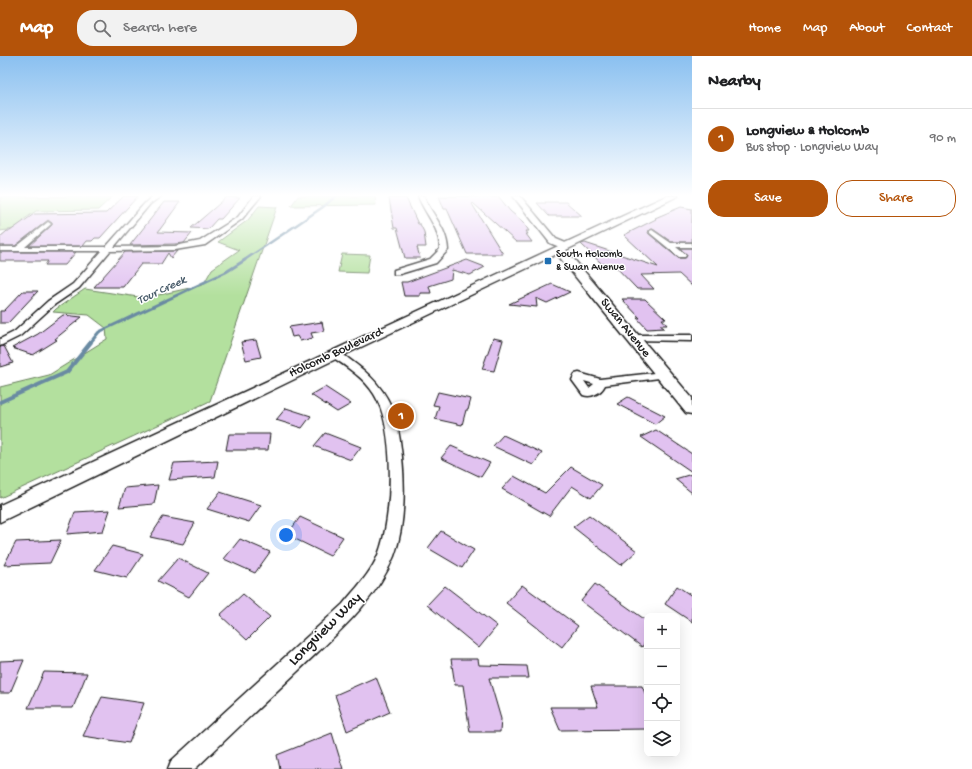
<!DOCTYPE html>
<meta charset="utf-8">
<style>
body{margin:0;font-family:"Gochi Hand",sans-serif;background:#f2f2f2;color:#202124}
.controls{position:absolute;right:12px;bottom:12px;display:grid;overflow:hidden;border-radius:8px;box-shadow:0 4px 16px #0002}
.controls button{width:36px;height:36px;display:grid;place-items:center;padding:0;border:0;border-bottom:1px solid #e0e0e0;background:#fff;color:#202124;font:20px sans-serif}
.you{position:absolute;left:286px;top:479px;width:14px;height:14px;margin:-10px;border:3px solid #fff;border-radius:50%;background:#1a73e8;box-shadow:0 0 0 6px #1a73e833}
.badge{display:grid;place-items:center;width:26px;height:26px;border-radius:50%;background:#b45309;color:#fff;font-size:13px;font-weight:700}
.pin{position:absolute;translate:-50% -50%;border:2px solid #fff;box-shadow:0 1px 4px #0006}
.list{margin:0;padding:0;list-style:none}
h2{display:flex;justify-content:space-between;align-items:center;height:52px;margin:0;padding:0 16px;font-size:17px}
h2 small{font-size:13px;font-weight:400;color:#757577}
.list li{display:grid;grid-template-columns:26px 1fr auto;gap:12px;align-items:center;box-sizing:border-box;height:60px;padding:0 16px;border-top:1px solid #e0e0e0}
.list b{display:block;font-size:15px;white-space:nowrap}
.list p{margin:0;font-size:13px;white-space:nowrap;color:#757577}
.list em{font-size:13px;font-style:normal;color:#757577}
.actions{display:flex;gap:8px;padding:12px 16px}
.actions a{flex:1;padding:9px 0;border:1px solid #b45309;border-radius:16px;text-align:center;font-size:14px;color:#b45309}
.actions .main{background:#b45309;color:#fff}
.icon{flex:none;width:22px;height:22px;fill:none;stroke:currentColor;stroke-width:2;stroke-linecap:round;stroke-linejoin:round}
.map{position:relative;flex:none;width:692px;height:713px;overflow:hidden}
header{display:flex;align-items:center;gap:24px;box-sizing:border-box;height:56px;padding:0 20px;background:#b45309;color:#fff}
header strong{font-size:19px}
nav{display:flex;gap:22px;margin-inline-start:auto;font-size:14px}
.search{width:280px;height:36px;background:#f2f2f2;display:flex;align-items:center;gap:10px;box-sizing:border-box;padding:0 14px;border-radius:16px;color:#757577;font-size:15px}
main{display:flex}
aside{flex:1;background:#fff}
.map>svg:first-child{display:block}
</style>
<header>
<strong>Map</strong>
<div class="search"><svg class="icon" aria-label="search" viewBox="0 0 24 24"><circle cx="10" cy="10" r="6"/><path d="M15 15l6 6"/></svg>Search here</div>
<nav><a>Home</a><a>Map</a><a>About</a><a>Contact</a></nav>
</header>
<main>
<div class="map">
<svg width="692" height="713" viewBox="0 0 692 713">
<rect width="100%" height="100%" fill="#fff"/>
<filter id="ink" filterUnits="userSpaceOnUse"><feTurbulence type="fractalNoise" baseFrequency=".025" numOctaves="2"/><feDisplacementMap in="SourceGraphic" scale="8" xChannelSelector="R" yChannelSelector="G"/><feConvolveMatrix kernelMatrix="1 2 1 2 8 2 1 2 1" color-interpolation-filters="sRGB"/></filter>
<g filter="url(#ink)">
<g fill="#b3e09e" stroke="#687e5d">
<polygon points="113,140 98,154 36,155 23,164 29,167 22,172 0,175 0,141"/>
<polygon points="298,140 375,140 376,149 291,150"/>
<polygon points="259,150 277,151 210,345 0,442 0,331 49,319 107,283 106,272 89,259 53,256 56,253 85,233 145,242 203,229 212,213 239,194 218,186 248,164"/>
<polygon points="342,198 370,199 367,217 338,216"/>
</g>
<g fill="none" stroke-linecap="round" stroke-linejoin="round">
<polyline stroke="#698aa2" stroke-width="2.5" points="243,205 323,151 336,140"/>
<polyline stroke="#698aa2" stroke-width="3" points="90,287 99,276 226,216 245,204"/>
<polyline stroke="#698aa2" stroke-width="4" points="0,346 67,316 91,286"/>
</g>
<g fill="#e1c2f0" stroke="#1c1c1c">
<polygon points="124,140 138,140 100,182 95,182 92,185 87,185 83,190 29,190 52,169 52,167 48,164 15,190 0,190 0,181 7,175 10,175 34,158 106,157"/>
<polygon points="439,140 499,141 510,155 523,166 529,175 526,175 528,178 526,178 532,186 516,186 473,147 472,148 503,198 467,198 447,153 444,153"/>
<polygon points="227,141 240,142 221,163 217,163 208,173 191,172"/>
<polygon points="389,142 406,142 418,168 420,168 424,176 426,191 417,191 420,202 405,202 397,172 394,172"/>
<polygon points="164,146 180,146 158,176 192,177 184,187 175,188 130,189"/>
<polygon points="545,146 566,146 582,160 549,160 537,147 546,147"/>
<polygon points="681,151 692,153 692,186 671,186 653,173 649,174 648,177 678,202 685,202 687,200 680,192 692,192 692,230 679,218 641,219 654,233 637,233 613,208 602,208 581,188 585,187 658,211 624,179 656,163 655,162"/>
<polygon points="177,195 171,202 168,197 161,208 141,208 123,231 94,231 125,196"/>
<polygon points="0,196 76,196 65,209 45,209 48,205 0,205"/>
<polygon points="467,204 485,211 470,219 452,214 451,223 429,230 431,237 420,237 420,240 404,240 401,226 407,226"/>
<polygon points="552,228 570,236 547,247 536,242 537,251 509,248"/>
<polygon points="23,235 38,235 8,267 0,267 0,255 4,255"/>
<polygon points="622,243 645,243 666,263 662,263 667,269 660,269 664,272 647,273 637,262 640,262"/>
<polygon points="63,259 82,261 55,283 57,284 33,299 12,292 38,278"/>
<polygon points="322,266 324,275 311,277 313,282 300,285 297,280 292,281 289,271"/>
<polygon points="493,282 503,284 494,315 482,313"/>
<polygon points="256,284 261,301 246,304 241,286"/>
<polygon points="4,290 13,307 0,311 0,291"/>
<polygon points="325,331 351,348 337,356 311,339"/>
<polygon points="438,336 471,343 468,354 466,354 462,369 435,363 439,350 433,349"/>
<polygon points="628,341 665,360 655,368 617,348"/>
<polygon points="286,352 311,360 302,372 276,364"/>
<polygon points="656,374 692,398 692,416 641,381"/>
<polygon points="325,377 361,391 351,404 314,390"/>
<polygon points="229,378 270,378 268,394 226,394"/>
<polygon points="503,379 542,397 533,409 493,390"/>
<polygon points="451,390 490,407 481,421 441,402"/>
<polygon points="218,405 215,421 169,424 174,407"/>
<polygon points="571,411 602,429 591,442 572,430 549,460 502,433 514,420 545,437"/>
<polygon points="692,418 692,437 675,423"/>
<polygon points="158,429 154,448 119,451 125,432"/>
<polygon points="220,436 261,449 249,466 207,453"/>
<polygon points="110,454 103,475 67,478 75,456"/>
<polygon points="589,459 637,495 621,509 573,471"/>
<polygon points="163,461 195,467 183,488 150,481"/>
<polygon points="300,461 343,481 330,500 287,479"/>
<polygon points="441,475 474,494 462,512 428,492"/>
<polygon points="240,483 270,496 255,517 224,503"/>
<polygon points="61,484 50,507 4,509 16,486"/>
<polygon points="112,490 143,498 127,522 95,514"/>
<polygon points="178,502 208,517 189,541 158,525"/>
<polygon points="595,528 647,565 647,583 642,591 581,545"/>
<polygon points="522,529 578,570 562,591 506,547"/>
<polygon points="445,530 497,570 479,592 427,549"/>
<polygon points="677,530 692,540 692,566 665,548"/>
<polygon points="243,538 270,561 247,584 220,559"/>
<polygon points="451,603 478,603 479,609 527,610 529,622 489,622 501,663 500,676 470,676 463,629 455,629"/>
<polygon points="24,604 10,637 0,637 0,605"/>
<polygon points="44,616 87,617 73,652 28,652"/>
<polygon points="376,621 390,656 347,675 335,639"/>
<polygon points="591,630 642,630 647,642 647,673 560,674 550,651 598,651"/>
<polygon points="102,641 144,647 129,687 83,680"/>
<polygon points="332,677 343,713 280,713 277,699"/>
</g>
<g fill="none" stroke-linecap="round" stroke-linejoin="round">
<defs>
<g id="street">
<polygon points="153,140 161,140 150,148 114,191 175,190 200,185 238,161 254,140 261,140 242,163 205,189 175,194 110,195 79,232 54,249 20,280 0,290 0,283 14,276 48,245 73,228 102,195 0,195 0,191 16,191 48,166 51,168 50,169 25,191 106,191 146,146"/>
<path d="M418 140H424C431 159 447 171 448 194L436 207 400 218H394V214L430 203 440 193C440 171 425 159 418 140Z"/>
<polygon points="513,140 520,140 556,183 568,188 568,192 562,192 550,187"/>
<polygon points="652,174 671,187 692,187 692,191 676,191 686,199 685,201 679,201 650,177 650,175"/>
<polygon points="632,279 692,279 692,285 628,284 627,282 628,280"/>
<path d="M335 295C342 297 348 302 353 306 375 322 391 341 397 368 405 407 408 463 394 500 375 547 334 580 298 615 263 648 229 680 195 713H168L171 705 343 548C355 533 371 517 378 499 393 462 396 373 374 338 364 322 347 311 331 300L330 298Z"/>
<path d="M663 316 667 317 668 319 667 321 605 329C601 337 592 342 583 339L572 324 575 318 579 317 600 323ZM584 325 594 328 589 332Z"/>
</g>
<polygon id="secondary" points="666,140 678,140 566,194 692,342 692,358 686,357 557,198 340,301 0,466 0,449"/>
</defs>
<use href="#street" stroke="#1c1c1c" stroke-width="3"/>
<use href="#secondary" stroke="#1c1c1c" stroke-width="3"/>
<use href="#street" fill="#fff" fill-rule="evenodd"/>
<use href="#secondary" fill="#fff" fill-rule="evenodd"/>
</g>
</g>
<linearGradient id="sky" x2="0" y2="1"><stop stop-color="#8ac0f0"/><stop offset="0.58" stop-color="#fff"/><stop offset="1" stop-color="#fff" stop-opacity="0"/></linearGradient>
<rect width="692" height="240" fill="url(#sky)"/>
<rect fill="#1f6fb2" stroke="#fff" stroke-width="1.5" x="544" y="201" width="8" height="8" rx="2"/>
<g text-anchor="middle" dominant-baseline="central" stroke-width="3" stroke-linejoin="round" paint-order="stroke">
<g font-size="11" fill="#1c1c1c" stroke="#fff" text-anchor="start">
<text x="556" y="199">South Holcomb<tspan x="556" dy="13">&amp; Swan Avenue</tspan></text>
</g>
<g font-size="12" font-style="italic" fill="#495c6a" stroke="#fff">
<text transform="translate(162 235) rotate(-25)">Tour Creek</text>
</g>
<g font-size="13" fill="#1c1c1c" stroke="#fff">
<text transform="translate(625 272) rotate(51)">Swan Avenue</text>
<text transform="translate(336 297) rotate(-25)">Holcomb Boulevard</text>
</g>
<g font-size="16" fill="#1c1c1c" stroke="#fff">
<text transform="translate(326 574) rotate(-45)">Longview Way</text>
</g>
</g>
</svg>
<div class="controls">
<button>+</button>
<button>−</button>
<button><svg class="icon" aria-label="locate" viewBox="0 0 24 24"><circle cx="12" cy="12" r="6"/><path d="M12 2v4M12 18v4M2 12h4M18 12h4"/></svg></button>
<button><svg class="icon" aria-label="layers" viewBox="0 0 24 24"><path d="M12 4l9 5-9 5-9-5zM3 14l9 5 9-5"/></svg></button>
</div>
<div class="you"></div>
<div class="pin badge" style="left:401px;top:360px">1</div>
</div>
<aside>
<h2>Nearby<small></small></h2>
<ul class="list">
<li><span class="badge">1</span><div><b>Longview &amp; Holcomb</b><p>Bus stop · Longview Way</p></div><em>90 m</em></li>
</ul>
<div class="actions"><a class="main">Save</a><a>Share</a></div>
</aside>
</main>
